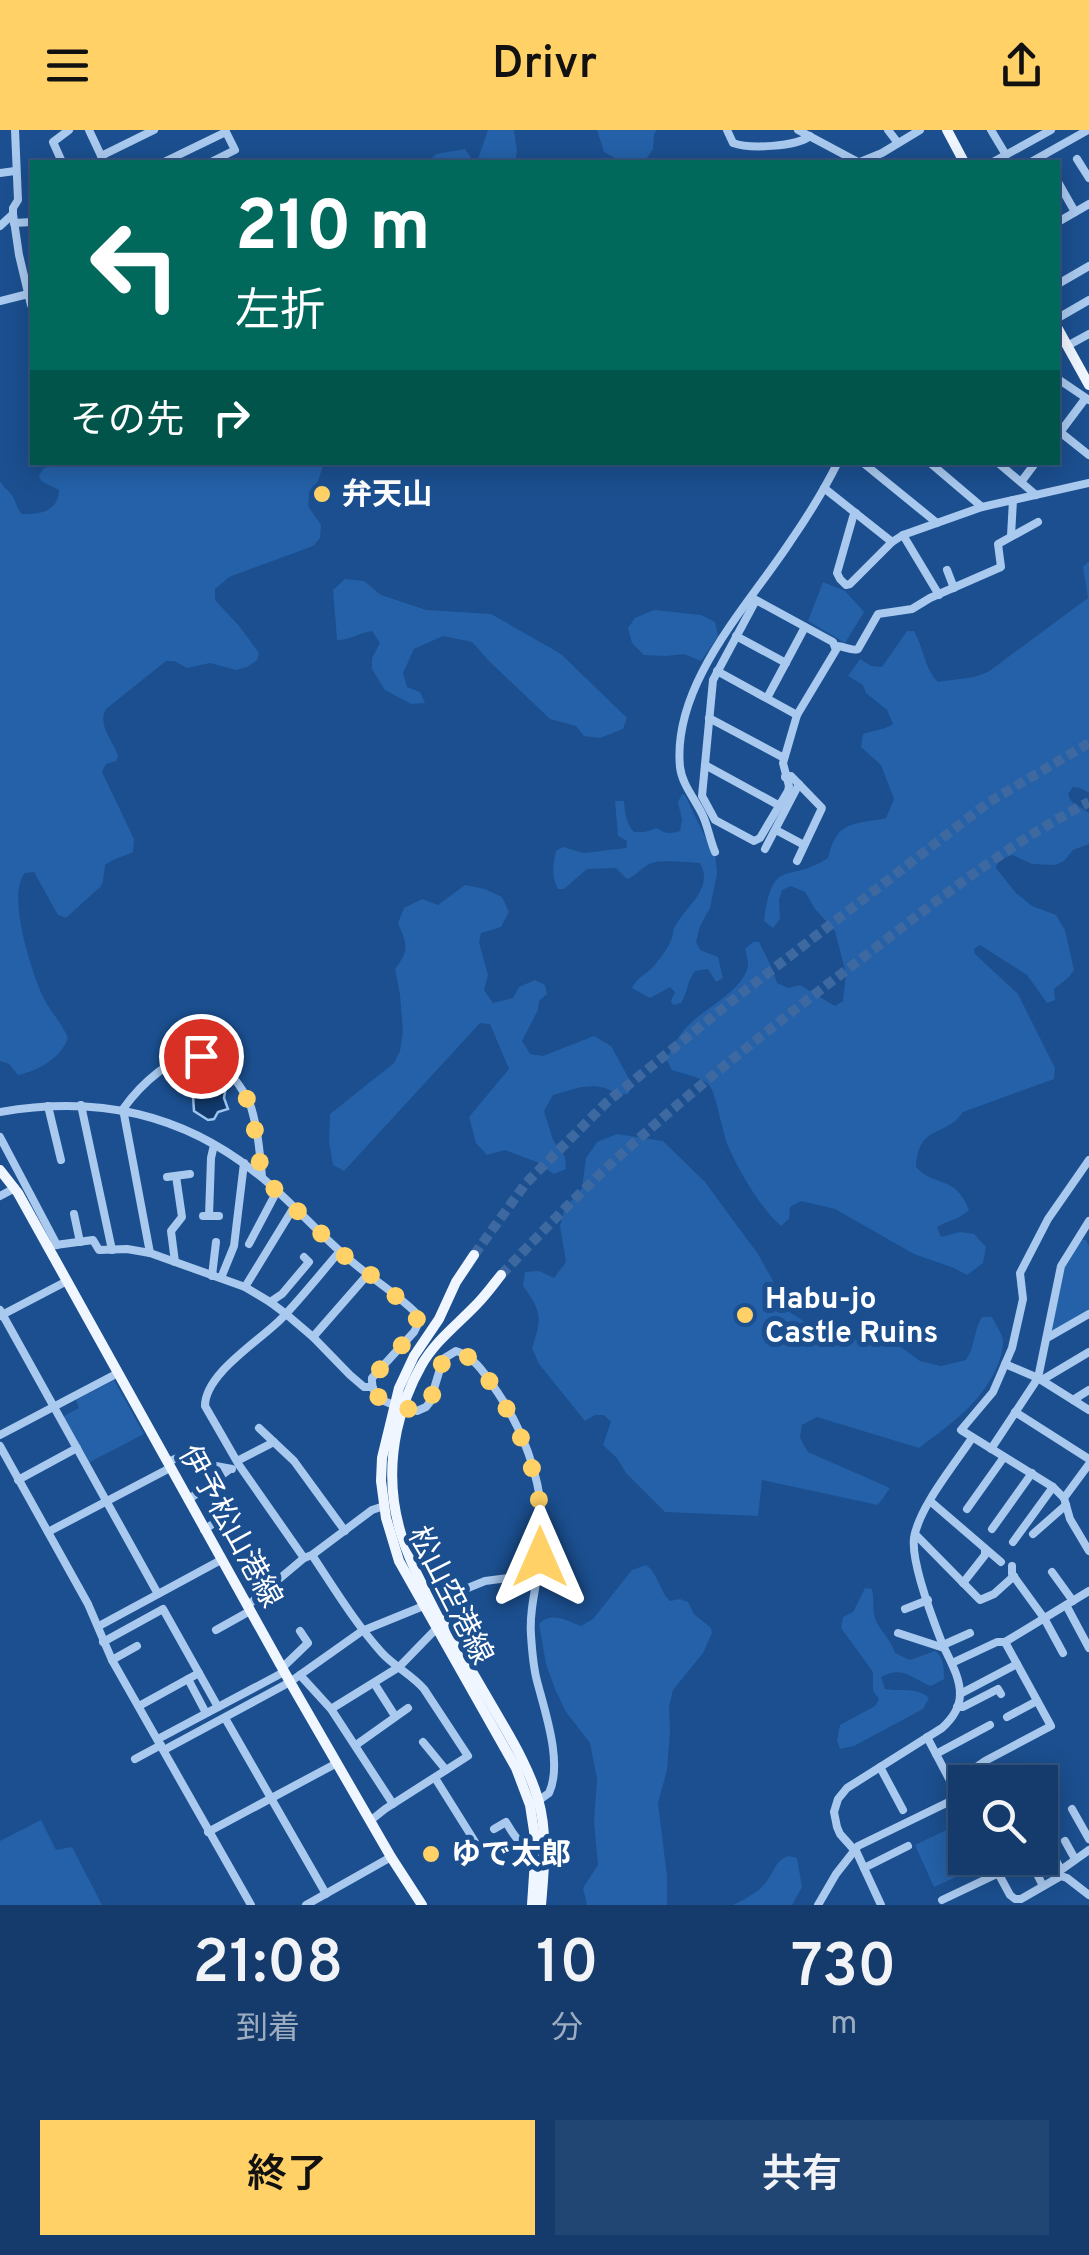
<!DOCTYPE html>
<html lang="ja">
<meta charset="utf-8">
<style>
body{margin:0;font-family:Overpass,"Noto Sans JP",sans-serif;background:#214673;color:#f1f3f6;height:100vh;display:flex;flex-direction:column;font-size:38px;white-space:nowrap}
*{box-sizing:border-box;margin:0}
p{font-size:32px;color:#9dadc1}
.icon{flex:none;width:55px;height:55px;fill:none;stroke:currentColor;stroke-width:2;stroke-linecap:round;stroke-linejoin:round}
.map{position:relative;height:1775px;overflow:hidden}
.drawer{display:flex;flex-direction:column;background:#143b6b;flex:1}
.drawer>*{flex:none}
.banner{position:absolute;left:30px;top:30px;width:1030px;height:305px;border-radius:0px;box-shadow:0 5px 25px #0003,0 0 0 2px #33557e;background:#00695c;color:#fff;overflow:hidden}
.buttons{position:absolute;left:948px;top:1635px;display:grid;gap:20px}
.buttons a{display:grid;place-items:center;width:110px;height:110px;border-radius:0px;background:#143b6b;box-shadow:0 5px 25px #0003,0 0 0 2px #33557e;font-size:50px}
.pin{position:absolute;display:grid;place-items:center;width:85px;height:85px;color:#fff;margin:-42px;border:5px solid #fff;border-radius:50%;box-shadow:0 2px 10px #0007}
.me{position:absolute;width:110px;margin:-55px;rotate:0deg;stroke-linejoin:round;filter:drop-shadow(0 0 8px #0008)}
.turn{display:flex;align-items:center;gap:35px;height:210px;padding:0 40px;font-size:45px}
.turn .icon{width:130px;height:130px;stroke-width:2.5}
.turn b{display:block;font-size:70px;line-height:85px}
.then{display:flex;align-items:center;height:95px;padding:0 40px;background:#0003;gap:20px;font-size:38px}
.eta{display:flex;justify-content:space-evenly;align-items:center;height:170px;text-align:center}
.eta b{font-size:60px;font-weight:600;line-height:70px}
.action{display:flex;gap:20px;margin-top:auto;padding:20px 40px}
.action a{flex:1;height:115px;border-radius:0px;background:#ffd166;color:#111;font-size:40px;font-weight:600;line-height:115px;text-align:center}
.action a+a{background:#214673;color:#f1f3f6}
header{display:flex;justify-content:space-between;align-items:center;height:130px;padding:0 40px;background:#ffd166;color:#111;font-size:45px;font-weight:600}
.map>svg:first-child{display:block}
.green{fill:#2461a8}
.water{fill:#123a6d;stroke:#9cc4f0;stroke-width:2.5}
.lines{fill:none;stroke-linecap:round;stroke-linejoin:round}
.major-tunnel{stroke:#3d69a0;stroke-width:10;stroke-dasharray:10 5;stroke-linecap:butt}
.minor{stroke:#a9c9ee;stroke-width:8}
.major{stroke:#f0f6ff;stroke-width:10}
.route{stroke:#ffd166;stroke-width:18;stroke-dasharray:0 32.4}
.poi-dot{fill:#ffd166;stroke:#1b4f8f;stroke-width:4}
.labels{text-anchor:middle;stroke-width:10;stroke-linejoin:round;paint-order:stroke}
.poi-label{font-size:30px;font-weight:bold;fill:#fff;stroke:#1b4f8f;text-anchor:start}
.street-label{font-size:30px;fill:#fff;stroke:#1b4f8f}
</style>
<header><svg class="icon" aria-label="menu" viewBox="0 0 24 24"><path d="M4 6h16M4 12h16M4 18h16"/></svg>Drivr<svg class="icon" aria-label="share" viewBox="0 0 24 24"><path d="M12 15V3M7 8l5-5 5 5M5 13v7h14v-7"/></svg></header>
<div class="map">
<svg width="1089" height="1775" viewBox="0 0 1089 1775">
<rect width="100%" height="100%" fill="#1b4f8f"/>
<g class="green">
<path d="M 488,0 L 514,0 L 517,21 L 515,32 L 428,32 L 436,24 L 465,19 L 471,28 L 478,29 Z"/>
<path d="M 597,0 L 657,0 L 654,4 L 653,19 L 644,32 L 622,32 L 604,22 Z"/>
<path d="M 54,333 L 324,333 L 318,351 L 309,362 L 308,376 L 321,395 L 320,408 L 313,416 L 229,447 L 215,459 L 215,470 L 240,497 L 259,523 L 257,530 L 247,537 L 236,540 L 210,533 L 187,538 L 174,531 L 166,531 L 106,579 C 97,596 113,610 118,626 L 116,631 L 106,634 L 102,642 L 134,709 L 133,722 C 123,727 114,728 105,735 L 103,752 L 100,757 L 66,788 L 58,785 L 34,742 L 25,743 C 6,765 32,842 43,867 C 50,881 62,893 68,908 C 61,928 38,941 18,945 L 9,934 L 0,931 L 0,351 C 3,357 7,359 11,364 C 16,370 16,378 22,384 C 39,385 59,381 59,360 L 41,351 L 39,346 L 43,339 Z"/>
<path d="M 1089,431 L 1089,663 L 1080,658 L 1073,657 L 1068,664 L 1071,671 L 1089,683 L 1089,714 L 1073,720 L 1064,731 L 1055,735 L 1032,734 L 1013,725 L 998,730 L 996,738 L 1016,763 L 1032,776 L 1056,785 L 1065,800 L 1074,840 L 1068,848 L 1054,859 L 1055,870 L 1047,873 L 1027,845 L 980,815 L 974,819 L 975,824 L 1018,864 L 1055,938 L 1054,949 L 963,982 C 944,1009 919,993 916,1037 C 935,1058 955,1044 969,1080 C 959,1090 948,1090 937,1097 L 941,1107 L 960,1102 L 974,1104 L 986,1117 L 983,1133 L 967,1145 L 954,1138 L 914,1124 L 835,1079 L 801,1071 L 790,1077 L 789,1089 L 781,1096 C 760,1078 739,1041 728,1016 C 723,1004 715,960 709,955 C 700,946 683,944 672,940 L 666,929 C 673,915 682,900 694,890 C 708,878 739,860 746,842 C 750,834 747,827 745,819 L 753,812 L 759,812 L 772,838 L 777,853 L 788,858 L 800,855 L 835,876 L 843,871 L 846,844 L 835,801 L 815,779 L 805,762 L 791,756 L 782,760 L 779,770 L 780,789 L 773,798 L 764,791 C 773,725 786,755 828,728 C 837,690 852,695 886,688 L 894,669 L 881,635 L 861,617 L 863,604 C 874,600 884,600 893,594 L 887,580 L 866,563 L 863,555 L 848,546 L 860,529 L 871,536 L 882,537 L 907,501 L 914,501 C 924,518 924,538 938,552 L 974,547 L 988,542 L 1088,468 L 1083,437 Z"/>
<path d="M 345,449 L 364,451 L 381,465 L 426,480 L 491,484 L 561,524 L 627,588 L 623,599 L 600,608 L 584,606 L 576,596 L 550,589 L 489,531 L 472,512 L 443,506 L 414,519 L 403,543 L 407,557 L 420,562 L 425,573 L 411,574 L 385,560 L 372,539 L 372,528 L 380,513 L 372,501 C 359,503 350,510 337,510 L 333,460 Z"/>
<path d="M 823,452 L 845,461 L 864,482 L 845,513 L 808,491 Z"/>
<path d="M 654,480 L 701,485 L 715,492 L 718,506 L 701,531 L 684,524 L 666,526 L 644,525 L 632,513 L 628,498 L 635,488 Z"/>
<path d="M 682,664 L 685,665 L 703,703 L 715,722 L 717,744 L 710,778 L 700,796 L 696,812 L 700,820 L 718,827 L 723,848 L 716,852 L 708,839 L 695,841 C 687,851 688,862 681,873 L 673,875 L 671,871 L 675,862 L 670,857 L 650,868 L 632,858 C 637,847 646,845 654,836 C 660,828 668,819 671,810 C 675,800 671,803 676,795 C 688,774 714,758 700,733 C 687,732 658,729 649,734 C 640,739 636,746 627,749 L 616,738 L 587,739 L 564,759 L 558,759 C 551,747 553,734 556,721 L 563,717 L 584,723 L 626,718 L 627,711 L 618,706 L 615,671 L 624,671 C 625,683 626,694 634,702 L 645,702 L 657,698 C 664,704 671,704 680,701 L 682,690 L 678,672 Z"/>
<path d="M 465,755 L 485,759 L 502,767 L 509,782 L 501,797 L 481,803 L 479,812 L 488,845 L 484,860 L 493,873 L 513,868 L 519,857 L 535,850 L 545,855 L 547,864 L 539,871 L 538,880 L 522,911 L 530,924 L 543,926 L 594,906 L 611,916 L 628,947 L 631,958 L 628,964 L 616,964 C 598,949 573,959 553,965 L 544,981 L 553,1010 L 565,1027 L 566,1039 L 554,1044 L 537,1032 L 505,1020 L 487,1025 L 476,1013 L 469,987 L 509,939 L 490,894 L 480,893 L 344,1041 L 333,1035 L 329,1012 L 330,984 L 394,933 L 400,921 L 403,901 L 400,865 L 395,839 C 410,819 407,815 398,793 L 404,778 L 422,769 L 438,775 Z"/>
<path d="M 617,1004 L 663,1011 L 705,1052 L 758,1124 L 791,1183 L 810,1195 L 842,1208 L 901,1217 L 920,1231 L 941,1236 L 966,1230 C 976,1214 973,1202 982,1187 L 992,1187 C 995,1193 1001,1202 1003,1209 C 1004,1216 1001,1225 999,1232 C 984,1271 951,1294 919,1318 L 817,1287 L 802,1295 L 800,1308 L 808,1322 L 890,1358 L 878,1375 L 762,1350 L 758,1386 L 665,1382 L 626,1343 L 617,1328 L 603,1315 L 611,1292 L 604,1285 L 595,1285 L 585,1291 L 539,1234 L 532,1218 C 542,1188 542,1182 523,1156 L 525,1142 L 539,1141 L 554,1148 L 566,1132 L 560,1096 L 565,1078 L 582,1058 L 586,1028 L 597,1012 Z"/>
<path d="M 1081,1110 L 1086,1110 L 1089,1116 L 1089,1182 L 1049,1204 L 1064,1135 Z"/>
<path d="M 114,1250 L 144,1304 L 88,1333 L 62,1287 L 79,1278 L 76,1270 Z"/>
<path d="M 646,1435 C 659,1444 659,1461 670,1471 L 680,1469 L 688,1472 L 694,1484 L 711,1498 L 712,1503 L 703,1523 L 673,1560 L 669,1576 L 670,1601 L 667,1640 L 658,1673 L 667,1746 L 667,1775 L 587,1775 L 583,1758 L 598,1735 L 594,1692 L 597,1649 L 590,1613 L 566,1582 L 555,1559 L 546,1534 L 539,1494 C 552,1481 566,1491 581,1496 L 593,1489 L 632,1440 Z"/>
<path d="M 865,1458 L 872,1459 C 875,1470 871,1482 877,1493 C 883,1504 891,1510 895,1523 L 910,1530 L 935,1521 C 944,1527 944,1539 944,1549 L 931,1556 C 910,1548 904,1535 881,1547 L 885,1559 C 902,1562 915,1556 929,1568 L 923,1579 L 854,1616 L 840,1619 L 837,1610 L 840,1595 L 875,1576 L 879,1569 L 873,1561 L 873,1542 L 841,1498 L 843,1487 L 853,1482 Z"/>
<path d="M 41,1690 L 56,1720 L 72,1717 L 102,1775 L 0,1775 L 0,1711 Z"/>
<path d="M 965,1691 L 965,1728 L 987,1728 L 989,1732 L 934,1757 L 915,1715 Z"/>
<path d="M 788,1726 L 797,1728 L 802,1757 L 792,1775 L 733,1775 C 745,1769 759,1762 767,1751 C 775,1740 775,1731 788,1726 Z"/>
</g>
<path class="water" d="M 201,946 L 221,955 L 221,959 L 225,962 L 224,968 L 228,979 L 218,982 L 214,989 L 208,990 L 194,981 L 193,966 L 199,962 L 196,949 Z"/>
<g class="lines">
<g class="major-tunnel">
<path d="M 474,1125 L 526,1053 L 606,973 L 733,870 L 989,672 L 1089,613"/>
<path d="M 501,1145 C 538,1106 575,1067 614,1031 C 695,957 781,889 869,823 C 941,767 1008,714 1089,672"/>
</g>
<g class="minor">
<path d="M 89,0 L 104,32"/>
<path d="M 727,0 L 733,13 C 749,19 796,17 810,6"/>
<path d="M 798,0 L 858,32"/>
<path d="M 888,0 L 898,13"/>
<path d="M 991,0 L 1006,25"/>
<path d="M 101,26 L 154,0"/>
<path d="M 1077,29 L 1089,48"/>
<path d="M 62,32 L 53,12 L 69,0"/>
<path d="M 164,32 L 226,2 L 225,0"/>
<path d="M 211,32 L 235,20 L 226,2"/>
<path d="M 860,32 L 882,23 L 920,0"/>
<path d="M 993,32 L 1051,0"/>
<path d="M 1031,32 L 1088,0"/>
<path d="M 0,43 L 15,41"/>
<path d="M 1058,52 L 1075,82"/>
<path d="M 13,84 L 19,125 L 31,175"/>
<path d="M 1058,92 L 1089,74"/>
<path d="M 14,93 L 32,92"/>
<path d="M 0,96 L 13,84 L 13,78 L 18,70 L 15,0"/>
<path d="M 1058,154 L 1089,136"/>
<path d="M 0,171 L 28,164"/>
<path d="M 1058,188 L 1089,170"/>
<path d="M 1067,216 L 1089,204"/>
<path d="M 1058,249 L 1089,270"/>
<path d="M 1060,302 L 1089,325"/>
<path d="M 1058,305 L 1085,269"/>
<path d="M 862,332 L 937,393"/>
<path d="M 929,332 L 982,377"/>
<path d="M 997,332 L 1036,365"/>
<path d="M 1021,352 L 1036,332"/>
<path d="M 824,358 L 892,412 L 903,405 L 982,377 L 1089,353"/>
<path d="M 856,383 L 853,387 L 837,443 L 840,449 L 846,455 L 850,454 L 892,412"/>
<path d="M 903,405 L 939,465"/>
<path d="M 1011,406 L 1013,370"/>
<path d="M 947,440 L 954,458"/>
<path d="M 756,470 L 833,512 L 836,520 L 797,585 L 783,633 L 789,656 L 788,661 L 760,708 L 754,711 L 715,690 L 702,666 L 713,550 Z"/>
<path d="M 736,506 L 786,533"/>
<path d="M 835,516 C 844,515 851,522 858,519 L 878,484 L 912,479 L 930,468 L 1001,437 L 998,414 L 1038,392"/>
<path d="M 717,541 L 797,585"/>
<path d="M 767,568 L 805,497"/>
<path d="M 709,588 L 784,628"/>
<path d="M 705,635 L 780,676"/>
<path d="M 785,647 L 791,646 L 822,678 L 797,731"/>
<path d="M 776,700 L 804,715"/>
<path d="M 765,719 L 799,654"/>
<path d="M 715,722 C 710,710 708,697 703,686 C 696,670 682,655 680,637 C 672,554 748,476 790,412 C 808,386 824,360 838,332"/>
<path d="M 81,975 L 112,1120"/>
<path d="M 48,976 L 61,1030"/>
<path d="M 0,982 C 97,965 183,983 260,1046 C 292,1072 319,1104 350,1130 C 372,1149 396,1163 416,1183 L 417,1196 L 414,1202 L 372,1248 C 370,1274 397,1275 417,1281 L 426,1277 L 430,1272 L 443,1229 L 456,1221 C 475,1226 487,1247 498,1263 C 528,1308 548,1367 541,1422 C 538,1450 529,1478 531,1505 C 532,1520 533,1536 537,1551 C 545,1582 563,1633 549,1663 L 538,1671"/>
<path d="M 0,1007 L 57,1115"/>
<path d="M 1089,1030 L 1048,1089 L 1020,1143 L 1023,1169 L 1012,1218 L 993,1262 L 961,1300 L 1053,1357 L 1064,1368 L 1070,1389 L 1089,1421"/>
<path d="M 167,1047 L 190,1044"/>
<path d="M 0,1066 L 15,1058"/>
<path d="M 74,1084 L 80,1112"/>
<path d="M 203,1086 L 219,1086"/>
<path d="M 209,1086 L 211,1028 L 214,1015"/>
<path d="M 249,1114 L 277,1061"/>
<path d="M 48,1116 L 93,1110 L 99,1120 L 127,1119 L 150,1123 L 245,1157 L 270,1172 L 286,1184 L 313,1207 L 350,1245 L 364,1257 L 371,1257"/>
<path d="M 150,1123 L 123,979 C 138,958 176,918 205,927 C 212,929 219,935 224,939 C 237,949 245,963 251,977 C 258,1000 260,1024 262,1047"/>
<path d="M 175,1132 L 171,1101 L 182,1087 L 176,1046"/>
<path d="M 212,1146 L 216,1112"/>
<path d="M 221,1148 L 234,1116 L 244,1033"/>
<path d="M 245,1157 L 294,1077"/>
<path d="M 270,1172 L 282,1164 L 309,1132 L 304,1127"/>
<path d="M 0,1180 L 158,1464"/>
<path d="M 0,1186 L 67,1151"/>
<path d="M 313,1207 L 369,1143"/>
<path d="M 1047,1208 L 1089,1184"/>
<path d="M 1005,1234 L 1038,1248 L 1089,1280"/>
<path d="M 1042,1250 L 1089,1222"/>
<path d="M 1073,1270 L 1089,1260"/>
<path d="M 1015,1282 L 1089,1329"/>
<path d="M 259,1298 L 294,1331 L 345,1401"/>
<path d="M 0,1305 L 118,1243"/>
<path d="M 0,1316 L 88,1474 L 112,1530 L 251,1775"/>
<path d="M 991,1319 L 1038,1248 L 1061,1136 L 1089,1091"/>
<path d="M 237,1331 L 274,1312"/>
<path d="M 167,1332 L 180,1327 L 199,1333 L 232,1339"/>
<path d="M 18,1350 L 77,1318"/>
<path d="M 1064,1368 L 1089,1334"/>
<path d="M 188,1370 L 230,1339"/>
<path d="M 930,1371 L 1001,1432"/>
<path d="M 967,1379 L 1004,1327"/>
<path d="M 992,1399 L 1032,1343"/>
<path d="M 204,1400 L 233,1380"/>
<path d="M 48,1402 L 170,1338"/>
<path d="M 915,1404 L 980,1470 L 994,1464 L 1014,1446"/>
<path d="M 1033,1404 L 1066,1375"/>
<path d="M 1013,1412 L 1053,1357"/>
<path d="M 312,1425 C 334,1458 355,1493 382,1523 C 395,1537 412,1545 424,1559 L 468,1626 L 385,1679 L 370,1691"/>
<path d="M 304,1428 L 239,1335 L 205,1276 C 205,1243 261,1210 282,1188 C 303,1166 321,1143 340,1121"/>
<path d="M 1012,1436 L 1012,1444 L 1044,1488 L 1063,1523"/>
<path d="M 1052,1442 L 1073,1471"/>
<path d="M 963,1453 L 985,1425 L 985,1420"/>
<path d="M 1066,1475 L 1089,1518"/>
<path d="M 247,1476 L 304,1428 L 312,1425 L 372,1380 L 384,1376"/>
<path d="M 905,1479 L 928,1470"/>
<path d="M 99,1496 L 221,1430"/>
<path d="M 216,1500 L 250,1481"/>
<path d="M 898,1503 L 944,1518"/>
<path d="M 103,1512 L 163,1479 L 218,1577"/>
<path d="M 943,1515 L 970,1503"/>
<path d="M 112,1530 L 137,1516"/>
<path d="M 952,1533 L 997,1512 L 1005,1512 L 1089,1461"/>
<path d="M 282,1538 L 308,1513 L 300,1501"/>
<path d="M 300,1545 L 331,1579 L 393,1674"/>
<path d="M 188,1549 L 206,1583"/>
<path d="M 374,1553 L 395,1586"/>
<path d="M 960,1564 L 1017,1534"/>
<path d="M 139,1576 L 199,1543"/>
<path d="M 957,1577 L 963,1577 L 998,1559 L 1001,1564"/>
<path d="M 331,1579 L 399,1537 L 436,1499"/>
<path d="M 1007,1587 L 1037,1571"/>
<path d="M 225,1588 L 326,1764"/>
<path d="M 927,1607 L 965,1679"/>
<path d="M 158,1609 L 284,1542"/>
<path d="M 423,1612 L 446,1640"/>
<path d="M 356,1615 L 408,1578"/>
<path d="M 164,1620 L 290,1552 L 362,1501 L 485,1451 L 516,1447 L 536,1451"/>
<path d="M 936,1624 L 990,1595"/>
<path d="M 135,1629 L 161,1615"/>
<path d="M 880,1637 L 903,1680"/>
<path d="M 435,1648 L 477,1715"/>
<path d="M 952,1654 L 985,1631 L 1051,1596 L 1005,1512"/>
<path d="M 1072,1679 L 1089,1709"/>
<path d="M 494,1699 L 506,1692 C 514,1705 518,1715 535,1718"/>
<path d="M 1040,1701 L 1061,1740 L 1089,1720"/>
<path d="M 208,1702 L 337,1633"/>
<path d="M 1065,1711 L 1075,1729"/>
<path d="M 990,1728 L 1010,1765 L 1015,1769 L 1021,1769 L 1061,1746 L 1067,1748 L 1089,1765"/>
<path d="M 1029,1728 L 1043,1756"/>
<path d="M 864,1738 L 908,1716"/>
<path d="M 942,1770 L 999,1743"/>
<path d="M 306,1775 L 391,1727"/>
<path d="M 818,1775 L 836,1744 L 858,1716 L 959,1667"/>
<path d="M 881,1775 L 857,1723 L 840,1704 L 837,1697 L 834,1682 L 838,1669 L 847,1658 L 942,1598 C 952,1589 960,1577 960,1564 C 960,1546 949,1529 942,1513 C 933,1490 911,1432 914,1408 C 919,1377 955,1334 972,1308"/>
</g>
<g class="major">
<path d="M 947,0 L 964,32"/>
<path d="M 1058,199 L 1089,255"/>
<path d="M 0,1040 L 18,1063 L 290,1552 L 391,1727 L 422,1775"/>
<path d="M 474,1125 L 456,1152 L 439,1189 L 414,1226 L 399,1258 L 382,1328 L 381,1351 L 386,1388 L 399,1431 L 516,1638 L 530,1675 L 534,1701 L 535,1730 L 532,1775"/>
<path d="M 501,1145 C 493,1155 486,1165 477,1174 C 457,1195 435,1211 421,1236 C 409,1257 402,1277 397,1300 C 380,1380 409,1434 448,1501 C 466,1531 484,1562 502,1593 C 516,1617 530,1642 538,1669 C 548,1703 544,1740 541,1775"/>
</g>
</g>
<g class="lines">
<path class="route" d="M 201,926 L 206,927 L 232,945 L 242,958 L 250,976 L 254,994 L 262,1047 L 350,1131 L 374,1147 L 416,1184 L 418,1196 L 414,1202 L 372,1248 C 370,1274 397,1275 416,1281 L 426,1276 L 430,1272 L 443,1230 L 456,1222 C 473,1225 484,1243 494,1258 C 527,1308 547,1366 540,1427"/>
</g>
<g class="poi-dot">
<circle cx="322" cy="364" r="10"/>
<circle cx="745" cy="1185" r="10"/>
<circle cx="431" cy="1724" r="10"/>
</g>
<g class="labels">
<g class="poi-label">
<text x="342" y="374">弁天山</text>
<text x="765" y="1178">Habu-jo<tspan x="765" dy="34">Castle Ruins</tspan></text>
<text x="451" y="1734">ゆで太郎</text>
</g>
<g class="street-label">
<text transform="translate(231 1396) rotate(61)" y="10">伊予松山港線</text>
<text transform="translate(451 1465) rotate(63)" y="10">松山空港線</text>
</g>
</g>
</svg>
<div class="buttons">
<a><svg class="icon" aria-label="search" viewBox="0 0 24 24"><circle cx="10" cy="10" r="6"/><path d="M15 15l6 6"/></svg></a>
</div>
<div class="pin" style="left:201px;top:926px;background:#d93025"><svg class="icon" aria-label="arrive" viewBox="0 0 24 24"><path d="M6 21V4h12l-3 4 3 4H6"/></svg></div>
<svg class="me" style="left:540px;top:1427px" viewBox="-20 -20 40 40"><path d="M0-17L14 15 0 8-14 15z" fill="#ffd166" stroke="#fff" stroke-width="4"/></svg>
<div class="banner">
<div class="turn"><svg class="icon" aria-label="left" viewBox="0 0 24 24"><path d="M17 20v-9H6M10 6l-5 5 5 5"/></svg><div><b>210 m</b>左折</div></div>
<div class="then">その先<svg class="icon" aria-label="right" viewBox="0 0 24 24"><path d="M7 20v-9h11M14 6l5 5-5 5"/></svg></div>
</div>
</div>
<section class="drawer">
<div class="eta">
<div><b>21:08</b><p>到着</p></div>
<div><b>10</b><p>分</p></div>
<div><b>730</b><p>m</p></div>
</div>
<div class="action"><a>終了</a><a>共有</a></div>
</section>
